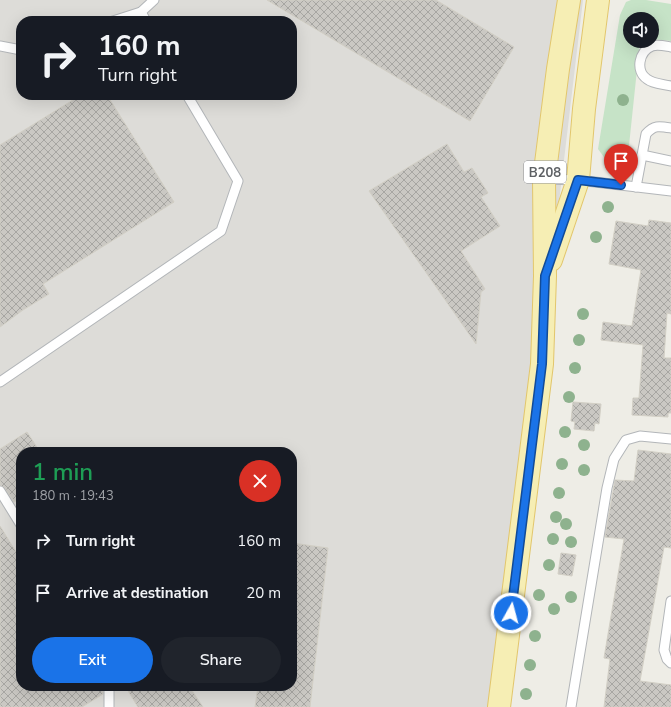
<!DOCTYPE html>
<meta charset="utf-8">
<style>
body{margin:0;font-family:"Nunito Sans",sans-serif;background:#20242c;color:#f1f3f6;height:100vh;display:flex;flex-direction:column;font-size:15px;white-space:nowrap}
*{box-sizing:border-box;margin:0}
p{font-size:13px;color:#9ea1a6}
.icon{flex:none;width:22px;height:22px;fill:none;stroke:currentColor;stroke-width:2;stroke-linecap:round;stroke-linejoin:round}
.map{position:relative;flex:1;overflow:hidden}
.panel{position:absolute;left:16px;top:447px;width:281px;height:244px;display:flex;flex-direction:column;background:#171b24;border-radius:16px;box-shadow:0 4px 16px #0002}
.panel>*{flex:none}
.top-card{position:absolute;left:16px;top:16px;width:281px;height:84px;border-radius:16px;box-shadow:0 4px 16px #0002;background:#171b24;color:#f1f3f6;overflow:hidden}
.controls{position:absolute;left:623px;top:12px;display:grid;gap:8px}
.controls a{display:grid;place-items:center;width:36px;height:36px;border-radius:50%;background:#171b24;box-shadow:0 4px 16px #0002;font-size:20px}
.pin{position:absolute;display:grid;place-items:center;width:34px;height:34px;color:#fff;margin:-41px -17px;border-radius:50% 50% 50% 0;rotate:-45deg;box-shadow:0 0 4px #0007}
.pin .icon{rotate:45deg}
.me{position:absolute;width:44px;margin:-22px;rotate:7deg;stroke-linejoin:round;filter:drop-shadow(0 0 3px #0008)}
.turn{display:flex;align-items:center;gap:14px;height:84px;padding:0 16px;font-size:18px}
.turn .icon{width:52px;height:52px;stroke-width:2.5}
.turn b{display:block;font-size:28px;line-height:34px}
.round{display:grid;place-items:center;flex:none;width:42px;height:42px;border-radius:21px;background:#20242c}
.overview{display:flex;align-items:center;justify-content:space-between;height:68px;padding:0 16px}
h1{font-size:24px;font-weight:600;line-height:30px;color:#1e9e55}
.action{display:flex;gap:8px;margin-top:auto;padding:8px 16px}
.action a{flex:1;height:46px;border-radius:24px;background:#1a73e8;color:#fff;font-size:16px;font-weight:600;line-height:46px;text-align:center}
.action a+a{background:#20242c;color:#f1f3f6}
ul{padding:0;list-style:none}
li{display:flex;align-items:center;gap:12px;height:52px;padding:0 16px}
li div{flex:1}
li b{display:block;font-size:15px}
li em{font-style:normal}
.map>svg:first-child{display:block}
.industrial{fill:#dddcd8;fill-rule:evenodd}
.grass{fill:#c6e3c7}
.building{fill:url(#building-cross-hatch);stroke:#d2cfc5}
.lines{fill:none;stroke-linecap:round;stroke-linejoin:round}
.service-casing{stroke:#b3b6b9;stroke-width:11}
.primary-casing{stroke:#e2c66c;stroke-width:24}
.service{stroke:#fff;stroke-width:9}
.primary{stroke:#f6eeb4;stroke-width:22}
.tree{fill:#8eb28e}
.route-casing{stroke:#114b97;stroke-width:10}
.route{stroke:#1a73e8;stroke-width:7}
.labels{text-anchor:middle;stroke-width:4;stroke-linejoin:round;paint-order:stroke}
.shield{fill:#fff;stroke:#8e9093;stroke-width:1}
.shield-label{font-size:13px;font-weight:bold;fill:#5e6165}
</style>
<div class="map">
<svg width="671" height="707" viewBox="0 0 671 707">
<defs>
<pattern id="building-cross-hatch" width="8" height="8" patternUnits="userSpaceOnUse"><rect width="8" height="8" fill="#cac8c3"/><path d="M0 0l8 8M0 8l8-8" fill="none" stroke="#a7a6a2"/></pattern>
</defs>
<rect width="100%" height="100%" fill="#eeede6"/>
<path class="industrial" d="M 0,0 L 583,0 L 499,707 L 0,707 ZM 21,21 L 292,21 L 292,95 L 21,95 ZM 21,452 L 292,452 L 292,686 L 21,686 Z"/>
<path class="grass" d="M 631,0 L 646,0 L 671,4 L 671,41 L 652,39 L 652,19 L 630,19 L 630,41 L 640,41 L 626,174 L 615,172 L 598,149 L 620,15 L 626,2 Z"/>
<g class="building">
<path d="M 267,0 L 436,0 L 514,47 L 470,121 Z"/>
<path d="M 81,95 L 107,95 L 174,202 L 43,284 L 49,294 L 23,310 L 0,327 L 0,145 Z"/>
<path d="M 447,144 L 464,172 L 472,168 L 488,193 L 481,197 L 500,226 L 461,251 L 485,289 L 481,292 L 476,344 L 369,191 Z"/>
<path d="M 649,220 L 671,223 L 671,314 L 667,313 L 664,358 L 671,358 L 671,413 L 668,413 L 668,417 L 632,415 L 633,398 L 639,398 L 643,345 L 601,340 L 603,322 L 632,326 L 641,270 L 609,264 L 616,221 L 648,226 Z"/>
<path d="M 573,402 L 601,404 L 599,424 L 595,423 L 594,431 L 574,429 L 575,422 L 571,421 Z"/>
<path d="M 27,432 L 40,452 L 21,452 L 21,498 L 14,502 L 5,488 L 0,485 L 0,449 Z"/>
<path d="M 638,450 L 671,454 L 671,548 L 664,547 L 640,681 L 671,685 L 671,707 L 604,707 L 610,659 L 604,658 L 624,539 L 605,537 L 615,480 L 634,481 Z"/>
<path d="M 0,526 L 21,560 L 21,686 L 103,686 L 103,694 L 82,707 L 0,707 Z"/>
<path d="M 292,543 L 328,548 L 310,707 L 255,707 L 258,686 L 292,686 Z"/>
<path d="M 561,553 L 576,555 L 572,576 L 558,574 Z"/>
<path d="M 125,686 L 189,686 L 203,707 L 138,707 Z"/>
</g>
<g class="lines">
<defs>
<g id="service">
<path d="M 141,12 L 146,21"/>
<path d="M 113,21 L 141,12 L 154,0"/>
<path d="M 0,46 L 21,50"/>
<path d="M 671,47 C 665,46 658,44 652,46 C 639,51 635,71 647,79 C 653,84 663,84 671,86"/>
<path d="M 642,155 L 671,161"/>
<path d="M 544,179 L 578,180 L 671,191"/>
<path d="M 636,187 L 646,134 C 654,125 659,126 671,128"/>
<path d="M 0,382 L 221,231 L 238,181 L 187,95"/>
<path d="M 0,491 L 21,525"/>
<path d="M 671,601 L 664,650 L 667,659 L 671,663"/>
<path d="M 109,707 L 109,686"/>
<path d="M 571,707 L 607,488 L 614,459 L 626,440 L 640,436 L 671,439"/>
</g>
<g id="primary">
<path d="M 551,260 L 578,180 L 584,109 L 598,0"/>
<path d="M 499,707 L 542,364 L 545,276 L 544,179 L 558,69 L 569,0"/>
</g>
</defs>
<use href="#service" class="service-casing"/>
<use href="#primary" class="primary-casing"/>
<use href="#service" class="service"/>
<use href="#primary" class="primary"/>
</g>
<g class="tree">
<circle cx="623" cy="100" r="6"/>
<circle cx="608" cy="207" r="6"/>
<circle cx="596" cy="237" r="6"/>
<circle cx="583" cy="314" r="6"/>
<circle cx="579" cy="340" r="6"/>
<circle cx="575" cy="368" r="6"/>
<circle cx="569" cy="397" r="6"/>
<circle cx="565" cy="432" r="6"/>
<circle cx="584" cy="445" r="6"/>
<circle cx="562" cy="464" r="6"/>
<circle cx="584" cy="470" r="6"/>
<circle cx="559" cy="493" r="6"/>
<circle cx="556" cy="517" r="6"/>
<circle cx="566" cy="524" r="6"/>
<circle cx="553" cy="539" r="6"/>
<circle cx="571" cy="542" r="6"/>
<circle cx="549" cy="565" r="6"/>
<circle cx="539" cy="595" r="6"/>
<circle cx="571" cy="597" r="6"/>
<circle cx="554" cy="609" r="6"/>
<circle cx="535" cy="636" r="6"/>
<circle cx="530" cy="665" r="6"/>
<circle cx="526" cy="694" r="6"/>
</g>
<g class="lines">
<defs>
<path id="route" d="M 511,613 L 542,364 L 545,276 L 578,180 L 621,185"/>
</defs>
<use href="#route" class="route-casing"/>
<use href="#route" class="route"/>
</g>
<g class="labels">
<rect class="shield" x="524" y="161" width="42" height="22" rx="3"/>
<g class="shield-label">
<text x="545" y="177">B208</text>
</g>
</g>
</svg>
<div class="controls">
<a><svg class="icon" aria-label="sound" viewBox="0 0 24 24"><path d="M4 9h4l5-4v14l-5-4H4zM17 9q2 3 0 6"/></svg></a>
</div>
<div class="pin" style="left:621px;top:185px;background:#d93025"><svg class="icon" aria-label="arrive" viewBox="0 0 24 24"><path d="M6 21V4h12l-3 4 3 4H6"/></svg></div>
<svg class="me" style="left:511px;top:613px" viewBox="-20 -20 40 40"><circle r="17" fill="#1a73e8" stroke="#fff" stroke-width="3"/><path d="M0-11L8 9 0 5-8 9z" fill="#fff"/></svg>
<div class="top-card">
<div class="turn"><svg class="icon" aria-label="right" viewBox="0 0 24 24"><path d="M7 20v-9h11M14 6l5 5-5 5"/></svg><div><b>160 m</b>Turn right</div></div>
</div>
<section class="panel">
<div class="overview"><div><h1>1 min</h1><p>180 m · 19:43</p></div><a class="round" style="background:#d93025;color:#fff"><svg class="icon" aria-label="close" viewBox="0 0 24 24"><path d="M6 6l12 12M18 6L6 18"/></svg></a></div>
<ul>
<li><svg class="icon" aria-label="right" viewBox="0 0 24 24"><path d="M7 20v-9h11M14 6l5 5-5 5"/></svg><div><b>Turn right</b></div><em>160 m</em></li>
<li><svg class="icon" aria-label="arrive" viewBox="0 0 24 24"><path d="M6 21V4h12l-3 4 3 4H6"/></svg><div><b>Arrive at destination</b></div><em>20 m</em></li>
</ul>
<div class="action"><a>Exit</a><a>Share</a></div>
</section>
</div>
